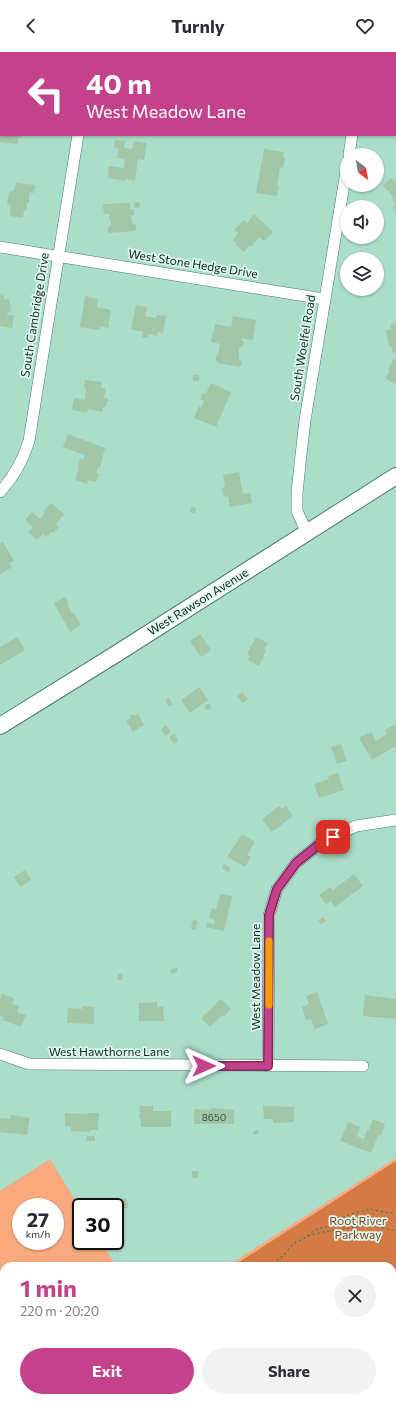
<!DOCTYPE html>
<meta charset="utf-8">
<style>
body{margin:0;font-family:Commissioner,sans-serif;background:#f2f2f3;color:#2b2b33;height:100vh;display:flex;flex-direction:column;font-size:15px;white-space:nowrap}
*{box-sizing:border-box;margin:0}
p{font-size:13px;color:#7c7c81}
.icon{flex:none;width:22px;height:22px;fill:none;stroke:currentColor;stroke-width:2;stroke-linecap:round;stroke-linejoin:round}
.map{position:relative;flex:1;overflow:hidden}
.sheet{position:absolute;left:0px;top:1210px;width:396px;height:140px;display:flex;flex-direction:column;background:#fff;border-radius:12px 12px 0 0;box-shadow:0 1px 3px #0004}
.sheet>*{flex:none}
.hud{position:absolute;left:0px;top:0px;width:396px;height:84px;box-shadow:0 1px 3px #0004;background:#c4428b;color:#fff;overflow:hidden}
.needle{width:26px;rotate:148deg}
.buttons{position:absolute;left:340px;top:96px;display:grid;gap:8px}
.buttons a{display:grid;place-items:center;width:44px;height:44px;border-radius:50%;background:#fff;box-shadow:0 1px 3px #0004;font-size:20px}
.speed{position:absolute;left:12px;top:1146px;display:flex;gap:8px;font-size:20px;font-weight:700;text-align:center}
.speed>*{display:grid;place-content:center;width:52px;height:52px;border-radius:50%;background:#fff;box-shadow:0 1px 3px #0004;line-height:1}
.speed small{font-size:10px;font-weight:400}
.speed .limit{border:2px solid #111;border-radius:6px;background:#fff;color:#111}
.pin{position:absolute;display:grid;place-items:center;width:34px;height:34px;color:#fff;margin:-17px;border-radius:8px;box-shadow:0 2px 6px #0006}
.me{position:absolute;width:44px;margin:-22px;rotate:90deg;stroke-linejoin:round;filter:drop-shadow(0 0 3px #0008)}
.turn{display:flex;align-items:center;gap:14px;height:84px;padding:0 20px;font-size:18px}
.turn .icon{width:52px;height:52px;stroke-width:2.5}
.turn b{display:block;font-size:28px;line-height:34px}
.round{display:grid;place-items:center;flex:none;width:42px;height:42px;border-radius:21px;background:#f2f2f3}
.head{display:flex;align-items:center;justify-content:space-between;height:68px;padding:0 20px}
h1{font-size:24px;font-weight:700;line-height:30px;color:#c4428b}
.button{display:flex;gap:8px;margin-top:auto;padding:8px 20px}
.button a{flex:1;height:46px;border-radius:24px;background:#c4428b;color:#fff;font-size:16px;font-weight:700;line-height:46px;text-align:center}
.button a+a{background:#f2f2f3;color:#2b2b33}
header{display:flex;justify-content:space-between;align-items:center;height:52px;padding:0 20px;background:#fff;font-size:18px;font-weight:700}
.map>svg:first-child{display:block}
.green{fill:#f8aa7e;fill-rule:evenodd}
.forest{fill:#d47a44}
.building{fill:#a2c7a8}
.lines{fill:none;stroke-linecap:round;stroke-linejoin:round}
.street-casing{stroke:#4b7b6a;stroke-width:12}
.secondary-casing{stroke:#4b7b6a;stroke-width:18}
.path{stroke:#56786c;stroke-width:1.5;stroke-dasharray:2 3;stroke-linecap:butt}
.street{stroke:#fff;stroke-width:11}
.secondary{stroke:#fff;stroke-width:16}
.route-casing{stroke:#7f2b5a;stroke-width:10}
.route{stroke:#c4428b;stroke-width:7}
.slow{stroke:#f59e0b;stroke-width:7}
.labels{text-anchor:middle;stroke-width:3.5;stroke-linejoin:round;paint-order:stroke}
.number-label{font-size:10px;fill:#364e41}
.street-label{font-size:12px;fill:#12261f;stroke:#dff8ee}
.park-label{font-size:12px;fill:#7e421d;stroke:#dff8ee}
</style>
<header><svg class="icon" aria-label="back" viewBox="0 0 24 24"><path d="M15 5l-7 7 7 7"/></svg>Turnly<svg class="icon" aria-label="heart" viewBox="0 0 24 24"><path d="M12 20l-8-8c-3-5 5-10 8-4 3-6 11-1 8 4z"/></svg></header>
<div class="map">
<svg width="396" height="1350" viewBox="0 0 396 1350">
<rect width="100%" height="100%" fill="#aaddca"/>
<path class="green" d="M 396,1106 L 396,1350 L 0,1350 L 0,1139 L 50,1107 L 81,1158 L 81,1189 L 100,1189 L 116,1214 L 4,1214 L 4,1346 L 392,1346 L 392,1214 L 227,1214 ZM 21,1155 L 55,1155 L 55,1189 L 21,1189 Z"/>
<path class="forest" d="M 396,1109 L 396,1350 L 21,1350 L 28,1346 L 392,1346 L 392,1214 L 233,1214 Z"/>
<g class="building">
<path d="M 0,83 L 20,83 L 20,86 L 18,85 L 18,92 L 0,90 Z"/>
<path d="M 115,88 L 125,89 L 124,96 L 132,97 L 134,89 L 147,91 L 144,108 L 138,107 L 135,129 L 125,127 L 125,129 L 108,126 L 109,114 L 124,116 L 125,107 L 117,106 L 119,98 L 118,98 L 118,96 L 114,95 Z"/>
<path d="M 264,97 L 284,100 L 283,105 L 285,106 L 283,116 L 280,115 L 277,134 L 279,134 L 277,144 L 256,141 Z"/>
<path d="M 391,126 L 396,131 L 396,162 L 393,155 L 395,154 L 391,142 L 383,134 Z"/>
<path d="M 16,131 L 35,133 L 34,141 L 30,140 L 29,146 L 28,145 L 29,147 L 29,150 L 26,153 L 27,154 L 26,159 L 24,158 L 23,166 L 10,164 L 11,153 L 7,152 L 9,141 L 14,138 Z"/>
<circle cx="137" cy="153" r="3"/>
<path d="M 130,151 L 130,157 L 134,158 L 134,163 L 131,164 L 132,171 L 136,173 L 136,178 L 134,179 L 110,181 L 108,179 L 108,175 L 111,173 L 111,169 L 109,167 L 110,162 L 104,162 L 103,152 Z"/>
<path d="M 254,162 L 273,180 L 264,189 L 259,185 L 251,195 L 250,193 L 244,200 L 235,192 L 237,191 L 233,188 L 238,181 L 234,178 L 244,168 L 247,171 Z"/>
<path d="M 0,243 L 4,244 L 4,247 L 10,248 L 9,252 L 11,253 L 10,261 L 8,260 L 7,263 L 14,264 L 12,276 L 0,274 Z"/>
<path d="M 85,244 L 98,247 L 97,255 L 111,258 L 108,276 L 100,274 L 99,278 L 80,275 Z"/>
<path d="M 136,253 L 147,255 L 145,264 L 156,266 L 157,263 L 166,264 L 163,281 L 157,280 L 157,284 L 149,282 L 148,286 L 142,285 L 143,280 L 131,277 Z"/>
<path d="M 233,264 L 256,268 L 253,288 L 241,286 L 244,290 L 243,294 L 239,296 L 239,308 L 242,310 L 241,313 L 239,315 L 218,311 L 216,308 L 216,304 L 218,303 L 220,292 L 211,290 L 215,272 L 231,275 Z"/>
<path d="M 396,271 L 396,300 L 393,301 L 391,294 L 389,295 L 386,278 L 391,277 L 390,273 Z"/>
<path d="M 394,306 L 396,307 L 396,333 L 385,326 L 390,318 L 388,317 Z"/>
<circle cx="196" cy="326" r="3.5"/>
<path d="M 85,328 L 102,330 L 101,336 L 106,337 L 104,346 L 108,346 L 106,355 L 103,355 L 102,360 L 88,357 L 87,361 L 72,358 L 74,346 L 85,348 L 86,337 L 84,336 Z"/>
<path d="M 211,331 L 231,340 L 216,375 L 194,366 L 199,354 L 201,356 L 204,349 L 200,347 L 203,341 L 206,342 Z"/>
<path d="M 68,382 L 105,396 L 100,416 L 98,415 L 96,421 L 99,421 L 96,430 L 88,428 L 87,432 L 75,428 L 79,416 L 78,415 L 80,407 L 83,408 L 85,403 L 63,395 Z"/>
<path d="M 239,420 L 243,442 L 250,441 L 252,451 L 230,455 L 228,444 L 225,445 L 223,443 L 222,437 L 225,434 L 223,423 Z"/>
<path d="M 51,451 L 64,462 L 56,472 L 59,475 L 53,481 L 51,480 L 46,485 L 43,482 L 37,488 L 28,480 L 33,475 L 25,468 L 32,460 L 40,467 L 45,461 L 43,460 Z"/>
<circle cx="193" cy="458" r="3"/>
<path d="M 3,490 L 14,509 L 9,511 L 12,515 L 0,522 L 0,492 Z"/>
<path d="M 65,545 L 69,553 L 68,554 L 72,561 L 73,560 L 81,573 L 70,580 L 54,551 Z"/>
<path d="M 200,582 L 211,598 L 201,605 L 190,589 Z"/>
<path d="M 17,585 L 25,598 L 0,613 L 0,595 Z"/>
<path d="M 256,585 L 268,591 L 264,597 L 266,598 L 263,605 L 264,605 L 259,614 L 248,608 L 250,604 L 247,602 Z"/>
<path d="M 199,635 L 208,648 L 190,661 L 181,648 Z"/>
<path d="M 242,640 L 248,647 L 243,651 L 237,644 Z"/>
<path d="M 169,646 L 173,653 L 169,655 L 165,648 Z"/>
<circle cx="208" cy="655" r="3"/>
<path d="M 133,662 L 134,664 L 138,662 L 144,673 L 133,680 L 126,669 L 131,666 L 130,664 Z"/>
<path d="M 396,672 L 396,694 L 372,708 L 359,686 L 371,680 L 376,689 L 387,682 L 385,678 Z"/>
<path d="M 166,673 L 171,680 L 166,684 L 161,677 Z"/>
<path d="M 174,682 L 178,689 L 174,692 L 169,685 Z"/>
<path d="M 341,692 L 347,709 L 337,712 L 331,695 Z"/>
<path d="M 338,721 L 344,738 L 319,746 L 314,732 L 329,727 L 328,724 Z"/>
<path d="M 279,754 L 282,757 L 286,754 L 293,764 L 272,780 L 262,767 Z"/>
<path d="M 242,782 L 255,790 L 247,803 L 251,805 L 245,815 L 227,805 Z"/>
<path d="M 224,812 L 230,816 L 228,820 L 222,816 Z"/>
<path d="M 25,818 L 31,828 L 20,835 L 14,825 Z"/>
<path d="M 354,822 L 363,834 L 335,855 L 331,849 L 326,852 L 319,843 L 330,835 L 333,838 Z"/>
<path d="M 220,842 L 232,844 L 224,879 L 206,875 L 207,871 L 214,872 L 215,868 L 209,866 L 212,856 L 216,857 Z"/>
<path d="M 323,865 L 326,869 L 321,872 L 318,869 Z"/>
<path d="M 193,868 L 198,869 L 196,878 L 191,877 Z"/>
<path d="M 177,915 L 178,919 L 172,922 L 170,918 Z"/>
<path d="M 118,922 L 123,922 L 122,928 L 117,928 Z"/>
<path d="M 317,940 L 328,972 L 315,977 L 311,967 L 306,968 L 302,955 L 309,952 L 306,944 Z"/>
<path d="M 2,942 L 14,946 L 12,952 L 19,954 L 17,960 L 26,963 L 21,975 L 3,968 L 4,965 L 0,964 L 0,947 Z"/>
<path d="M 365,943 L 396,947 L 396,967 L 363,964 Z"/>
<path d="M 221,947 L 231,957 L 224,964 L 223,963 L 210,975 L 201,966 Z"/>
<path d="M 157,950 L 157,955 L 163,954 L 164,969 L 139,969 L 139,951 Z"/>
<path d="M 82,954 L 94,955 L 94,972 L 67,971 L 68,956 L 82,957 Z"/>
<path d="M 140,1054 L 153,1054 L 153,1059 L 171,1059 L 171,1075 L 141,1075 L 141,1067 L 139,1067 Z"/>
<path d="M 263,1054 L 294,1055 L 294,1070 L 273,1071 L 273,1067 L 264,1067 Z"/>
<path d="M 211,1056 L 234,1058 L 234,1072 L 194,1072 L 194,1057 L 211,1058 Z"/>
<path d="M 65,1061 L 89,1062 L 89,1061 L 99,1061 L 98,1078 L 90,1078 L 90,1080 L 71,1079 L 71,1075 L 65,1074 Z"/>
<path d="M 11,1063 L 30,1066 L 27,1083 L 0,1080 L 0,1066 L 10,1067 Z"/>
<path d="M 373,1067 L 385,1072 L 381,1084 L 378,1083 L 371,1101 L 340,1089 L 348,1070 L 360,1075 L 357,1084 L 364,1087 L 367,1077 L 369,1078 Z"/>
<path d="M 258,1078 L 259,1082 L 253,1083 L 253,1079 Z"/>
<path d="M 87,1084 L 95,1084 L 95,1089 L 86,1089 Z"/>
<rect x="192" y="1119" width="6" height="7"/>
<path d="M 121,1147 L 127,1147 L 128,1156 L 122,1156 Z"/>
</g>
<g class="lines">
<defs>
<g id="street">
<path d="M 90,1 L 90,0"/>
<path d="M 366,1 L 366,0"/>
<path d="M 349,103 L 352,83"/>
<path d="M 0,195 L 324,247"/>
<path d="M 0,440 C 14,425 23,408 29,389 L 78,83"/>
<path d="M 307,481 L 297,459 L 297,441 L 300,412 L 305,368 L 347,114"/>
<path d="M 0,1002 L 29,1012 L 363,1014"/>
<path d="M 268,1014 L 269,863 L 277,837 L 296,811 L 322,790 L 356,774 L 396,768"/>
</g>
<path id="secondary" d="M 0,674 L 116,602 L 396,424"/>
</defs>
<use href="#street" class="street-casing"/>
<use href="#secondary" class="secondary-casing"/>
<g class="path">
<path d="M 308,1184 L 323,1180 L 370,1173 L 396,1179"/>
<path d="M 263,1214 L 273,1211 L 283,1204 L 293,1192 L 306,1185 L 315,1178 L 331,1173 L 348,1163 L 369,1157 L 396,1162"/>
<path d="M 85,1346 L 93,1349 L 99,1346"/>
<path d="M 26,1350 L 30,1346"/>
</g>
<use href="#street" class="street"/>
<use href="#secondary" class="secondary"/>
</g>
<g class="lines">
<defs>
<path id="route" d="M 204,1014 L 268,1014 L 269,863 L 277,837 L 296,811 L 322,790 L 333,785"/>
</defs>
<use href="#route" class="route-casing"/>
<use href="#route" class="route"/>
<path class="slow" d="M 269,953 L 269,889"/>
</g>
<g class="labels">
<g class="number-label">
<text x="214" y="1069">8650</text>
</g>
<g class="street-label">
<text transform="translate(193 212) rotate(9)" y="4">West Stone Hedge Drive</text>
<text transform="translate(35 263) rotate(-81)" y="4">South Cambridge Drive</text>
<text transform="translate(303 296) rotate(-81)" y="4">South Woelfel Road</text>
<text transform="translate(198 550) rotate(-32)" y="4">West Rawson Avenue</text>
<text transform="translate(256 925) rotate(-90)" y="4">West Meadow Lane</text>
<text x="109" y="1004">West Hawthorne Lane</text>
</g>
<g class="park-label">
<text x="358" y="1173">Root River<tspan x="358" dy="14">Parkway</tspan></text>
</g>
</g>
</svg>
<div class="buttons">
<a><svg class="needle" viewBox="-14 -14 28 28"><path d="M0-13l5 13h-10z" fill="#e53935"/><path d="M0 13l5-13h-10z" fill="#7c7c81"/></svg></a>
<a><svg class="icon" aria-label="sound" viewBox="0 0 24 24"><path d="M4 9h4l5-4v14l-5-4H4zM17 9q2 3 0 6"/></svg></a>
<a><svg class="icon" aria-label="layers" viewBox="0 0 24 24"><path d="M12 4l9 5-9 5-9-5zM3 14l9 5 9-5"/></svg></a>
</div>
<div class="speed"><div>27<small>km/h</small></div><div class="limit">30</div></div>
<div class="pin" style="left:333px;top:785px;background:#d93025"><svg class="icon" aria-label="arrive" viewBox="0 0 24 24"><path d="M6 21V4h12l-3 4 3 4H6"/></svg></div>
<svg class="me" style="left:204px;top:1014px" viewBox="-20 -20 40 40"><path d="M0-17L14 15 0 8-14 15z" fill="#c4428b" stroke="#fff" stroke-width="4"/></svg>
<div class="hud">
<div class="turn"><svg class="icon" aria-label="left" viewBox="0 0 24 24"><path d="M17 20v-9H6M10 6l-5 5 5 5"/></svg><div><b>40 m</b>West Meadow Lane</div></div>
</div>
<section class="sheet">
<div class="head"><div><h1>1 min</h1><p>220 m · 20:20</p></div><a class="round"><svg class="icon" aria-label="close" viewBox="0 0 24 24"><path d="M6 6l12 12M18 6L6 18"/></svg></a></div>
<div class="button"><a>Exit</a><a>Share</a></div>
</section>
</div>
